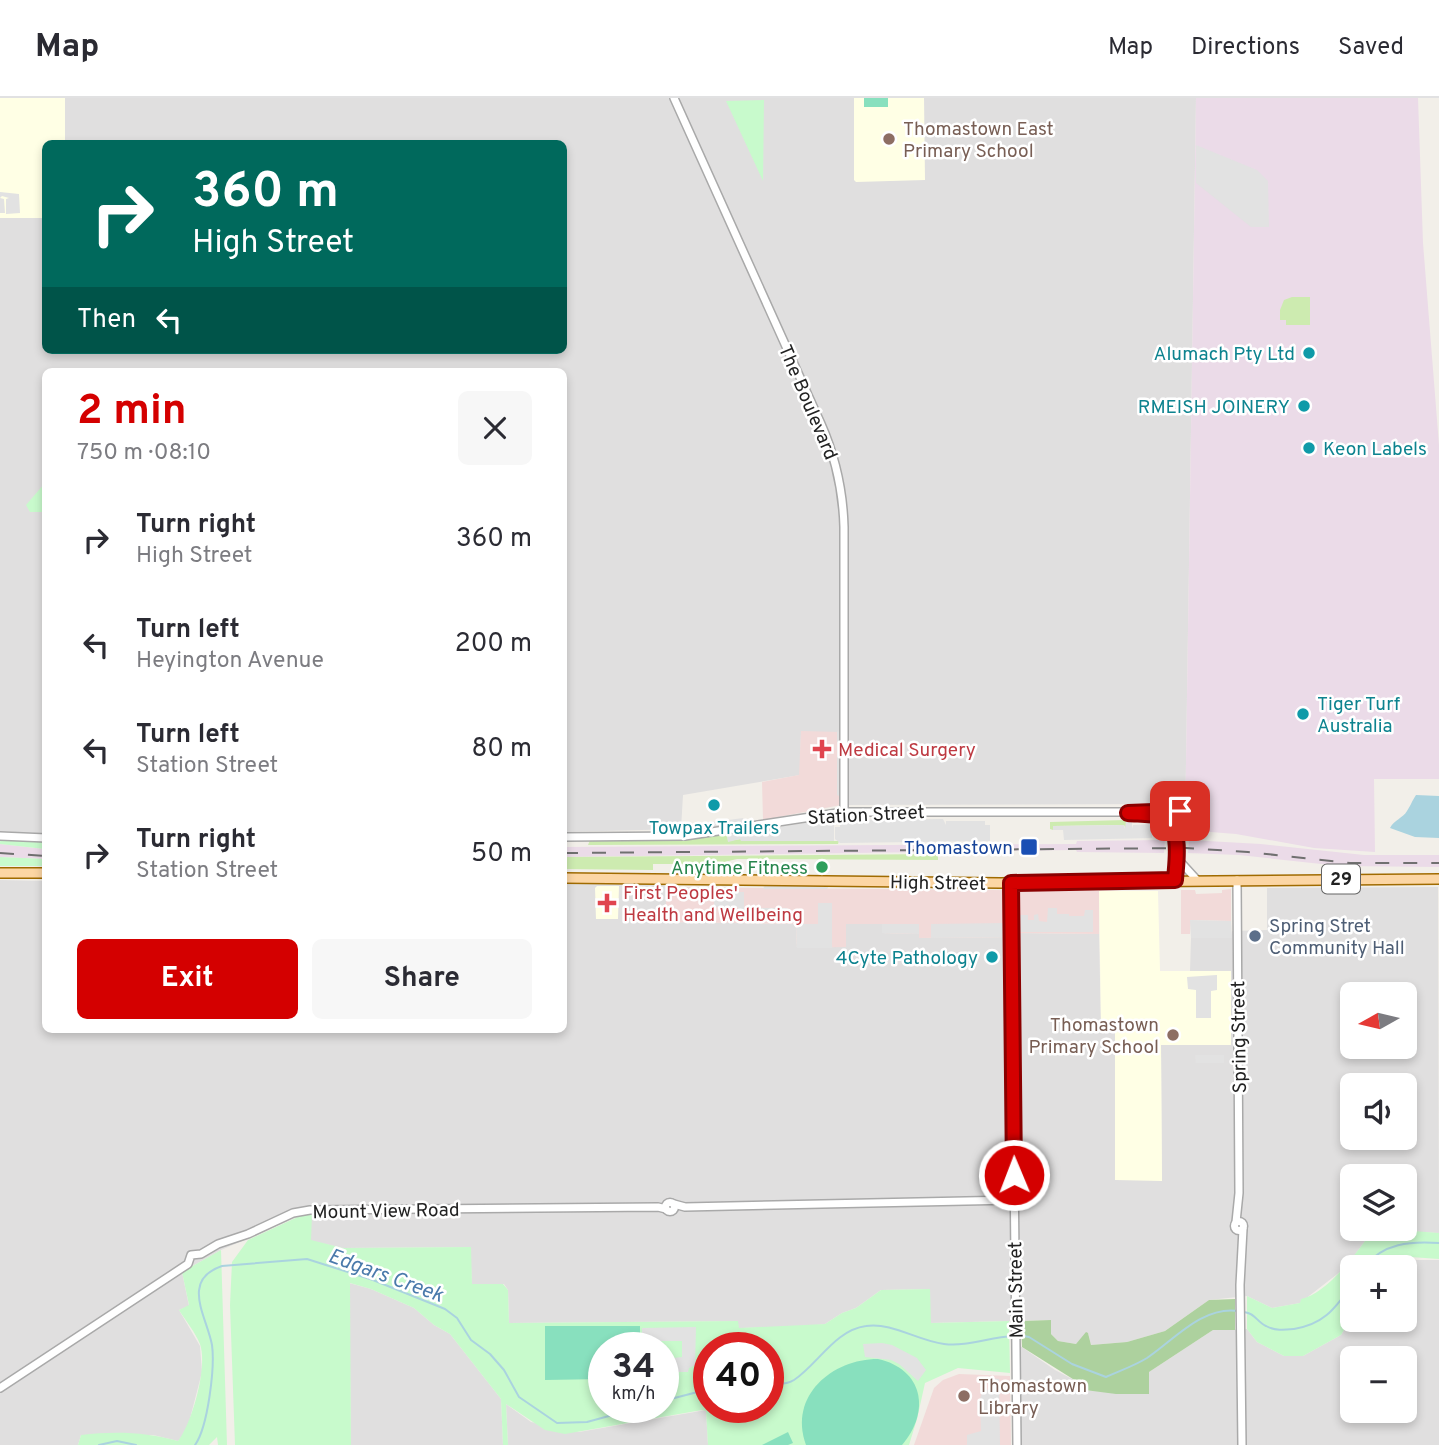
<!DOCTYPE html>
<meta charset="utf-8">
<style>
body{margin:0;font-family:Overpass,sans-serif;background:#f7f7f7;color:#2b2b33;height:100vh;display:flex;flex-direction:column;font-size:26px;white-space:nowrap}
*{box-sizing:border-box;margin:0}
p{font-size:23px;color:#7c7c81}
.icon{flex:none;width:38px;height:38px;fill:none;stroke:currentColor;stroke-width:2;stroke-linecap:round;stroke-linejoin:round}
.map{position:relative;flex:1;overflow:hidden}
.details{position:absolute;left:42px;top:270px;width:525px;height:665px;display:flex;flex-direction:column;background:#fff;border-radius:10px;box-shadow:0 4px 10px #0003}
.details>*{flex:none}
.guide{position:absolute;left:42px;top:42px;width:525px;height:214px;border-radius:10px;box-shadow:0 4px 10px #0003;background:#00695c;color:#fff;overflow:hidden}
.needle{width:46px;rotate:262deg}
.tools{position:absolute;left:1340px;top:884px;display:grid;gap:14px}
.tools a{display:grid;place-items:center;width:77px;height:77px;border-radius:10px;background:#fff;box-shadow:0 4px 10px #0003;font-size:35px}
.speed{position:absolute;left:588px;top:1234px;display:flex;gap:14px;font-size:35px;font-weight:700;text-align:center}
.speed>*{display:grid;place-content:center;width:91px;height:91px;border-radius:50%;background:#fff;box-shadow:0 4px 10px #0003;line-height:1}
.speed small{font-size:18px;font-weight:400}
.speed .limit{border:10px solid #d22;background:#fff;color:#111}
.pin{position:absolute;display:grid;place-items:center;width:60px;height:60px;color:#fff;margin:-30px;border-radius:14px;box-shadow:0 4px 10px #0006}
.me{position:absolute;width:77px;margin:-38px;rotate:359deg;stroke-linejoin:round;filter:drop-shadow(0 0 5px #0008)}
.turn{display:flex;align-items:center;gap:24px;height:147px;padding:0 35px;font-size:32px}
.turn .icon{width:91px;height:91px;stroke-width:2.5}
.turn b{display:block;font-size:49px;line-height:60px}
.then{display:flex;align-items:center;height:66px;padding:0 35px;background:#0003;gap:14px;font-size:26px}
.round{display:grid;place-items:center;flex:none;width:74px;height:74px;border-radius:10px;background:#f7f7f7}
.headline{display:flex;align-items:center;justify-content:space-between;height:119px;padding:0 35px}
h1{font-size:42px;font-weight:700;line-height:52px;color:#d40000}
.primary-button{display:flex;gap:14px;margin-top:auto;padding:14px 35px}
.primary-button a{flex:1;height:80px;border-radius:10px;background:#d40000;color:#fff;font-size:28px;font-weight:700;line-height:80px;text-align:center}
.primary-button a+a{background:#f7f7f7;color:#2b2b33}
ul{padding:0;list-style:none}
li{display:flex;align-items:center;gap:21px;height:105px;padding:0 35px}
li div{flex:1}
li b{display:block;font-size:26px}
li em{font-style:normal}
header{display:flex;align-items:center;gap:42px;box-sizing:border-box;height:98px;padding:0 35px;background:#fff;border-bottom:2px solid #e1e1e2}
header strong{font-size:33px}
nav{display:flex;gap:38px;margin-inline-start:auto;font-size:24px}
.map>svg:first-child{display:block}
.residential{fill:#e0dfdf;fill-rule:evenodd}
.commercial{fill:#f2dad9}
.industrial{fill:#ebdbe8}
.education{fill:#ffffe5}
.grass{fill:#cdebb0}
.forest{fill:#add19e}
.park{fill:#c8facc;fill-rule:evenodd}
.pitch{fill:#88e0be}
.parking{fill:#e2e2e2}
.water{fill:#aad3df}
.lines{fill:none;stroke-linecap:round;stroke-linejoin:round}
.stream{stroke:#aad3df;stroke-width:2}
.minor-casing{stroke:#a9a9a9;stroke-width:10}
.major-casing{stroke:#a06b00;stroke-width:12}
.minor{stroke:#fff;stroke-width:7}
.major{stroke:#fcd6a4;stroke-width:9}
.rail{stroke:#707070;stroke-width:2;stroke-dasharray:14 14;stroke-linecap:butt}
.route-casing{stroke:#8a0000;stroke-width:18}
.route{stroke:#d40000;stroke-width:12}
.education-dot{fill:#8d6e63;stroke:#fff;stroke-width:2.5}
.culture-dot{fill:#0f9aa8;stroke:#fff;stroke-width:2.5}
.health-dot{fill:#e0444e;stroke:#fff;stroke-width:2.5}
.transit-dot{fill:#1a4fb4;stroke:#fff;stroke-width:2.5}
.leisure-dot{fill:#2e9e5b;stroke:#fff;stroke-width:2.5}
.service-dot{fill:#5c6f8a;stroke:#fff;stroke-width:2.5}
.labels{text-anchor:middle;stroke-width:5;stroke-linejoin:round;paint-order:stroke}
.shield{fill:#fff;stroke:#646464;stroke-width:2}
.shield-label{font-size:18px;font-weight:bold;fill:#222}
.education-label{font-size:19px;fill:#785e54;stroke:#fff;text-anchor:start}
.culture-label{font-size:19px;fill:#0d838f;stroke:#fff;text-anchor:end}
.street-label{font-size:19px;fill:#222;stroke:#fff}
.health-label{font-size:19px;fill:#be3a42;stroke:#fff;text-anchor:start}
.transit-label{font-size:19px;fill:#164399;stroke:#fff;text-anchor:end}
.leisure-label{font-size:19px;fill:#27864d;stroke:#fff;text-anchor:end}
.service-label{font-size:19px;fill:#4e5e75;stroke:#fff;text-anchor:start}
.water-label{font-size:21px;font-style:italic;fill:#4a7aab;stroke:#fff}
</style>
<header>
<strong>Map</strong>
<nav><a>Map</a><a>Directions</a><a>Saved</a></nav>
</header>
<div class="map">
<svg width="1439" height="1347" viewBox="0 0 1439 1347">
<rect width="100%" height="100%" fill="#f2efe9"/>
<g class="residential">
<path d="M 0,0 L 1196,0 L 1185,732 L 1166,706 L 841,707 L 801,634 L 800,677 L 683,697 L 681,731 L 564,734 L 564,273 L 46,273 L 45,736 L 0,733 ZM 46,46 L 564,46 L 564,252 L 46,252 Z"/>
<path d="M 0,782 L 45,783 L 46,931 L 564,931 L 564,785 L 662,786 L 666,789 L 667,824 L 796,826 L 797,850 L 845,826 L 882,826 L 883,835 L 919,836 L 920,840 L 1015,839 L 1015,835 L 1099,836 L 1101,926 L 1115,926 L 1115,1081 L 1162,1082 L 1161,946 L 1230,947 L 1231,873 L 1190,873 L 1191,840 L 1231,840 L 1232,833 L 1267,832 L 1267,790 L 1438,789 L 1439,1135 L 1420,1134 L 1365,1143 L 1345,1170 L 1300,1205 L 1272,1210 L 1247,1198 L 1209,1202 L 1165,1233 L 1127,1244 L 1091,1247 L 1088,1235 L 1076,1246 L 1058,1243 L 1051,1236 L 1050,1222 L 930,1225 L 929,1191 L 881,1192 L 856,1210 L 842,1215 L 825,1226 L 800,1229 L 738,1230 L 738,1223 L 509,1225 L 508,1192 L 504,1186 L 472,1186 L 470,1149 L 343,1150 L 311,1143 L 311,1116 L 302,1117 L 221,1152 L 182,1174 L 189,1208 L 179,1212 L 200,1248 L 202,1274 L 187,1332 L 178,1343 L 153,1337 L 81,1337 L 78,1347 L 0,1347 ZM 1353,896 L 1405,896 L 1405,948 L 1353,948 ZM 1353,987 L 1405,987 L 1405,1040 L 1353,1040 ZM 1353,1078 L 1405,1078 L 1405,1130 L 1353,1130 Z"/>
<path d="M 1387,1162 L 1439,1162 L 1439,1347 L 1017,1347 L 1016,1245 L 1055,1272 L 1076,1283 L 1085,1292 L 1149,1296 L 1149,1274 L 1213,1232 L 1247,1231 L 1257,1244 L 1284,1258 L 1303,1258 L 1341,1237 L 1353,1216 L 1353,1222 L 1405,1222 L 1405,1169 L 1382,1169 ZM 1353,1260 L 1405,1260 L 1405,1312 L 1353,1312 Z"/>
<path d="M 349,1185 L 371,1191 L 414,1210 L 434,1227 L 450,1236 L 501,1301 L 503,1347 L 351,1347 Z"/>
<path d="M 506,1306 L 531,1324 L 579,1334 L 706,1312 L 708,1347 L 508,1347 Z"/>
</g>
<g class="commercial">
<path d="M 801,633 L 840,634 L 841,707 L 763,722 L 762,684 L 799,677 Z"/>
<path d="M 666,789 L 1099,793 L 1099,836 L 1016,835 L 1015,839 L 919,840 L 919,836 L 882,835 L 882,826 L 846,826 L 846,849 L 797,850 L 796,826 L 666,824 Z"/>
<path d="M 1231,791 L 1231,823 L 1191,822 L 1190,836 L 1181,836 L 1181,792 L 1195,792 L 1196,796 L 1222,795 L 1222,792 Z"/>
<path d="M 959,1276 L 1010,1278 L 1011,1347 L 914,1347 L 934,1290 L 943,1282 Z"/>
</g>
<g class="industrial">
<path d="M 1196,0 L 1418,0 L 1423,145 L 1439,347 L 1439,681 L 1374,681 L 1375,754 L 1314,750 L 1236,736 L 1185,732 Z"/>
<path d="M 1165,742 L 1164,755 L 1077,754 L 1076,752 L 564,759 L 564,749 L 1076,746 L 1077,743 Z"/>
<path d="M 1189,742 L 1261,746 L 1364,757 L 1439,757 L 1439,769 L 1340,768 L 1239,757 L 1188,755 Z"/>
<path d="M 0,746 L 45,751 L 45,761 L 0,759 Z"/>
</g>
<g class="education">
<path d="M 0,0 L 65,0 L 65,45 L 46,46 L 45,120 L 0,120 Z"/>
<path d="M 854,0 L 924,0 L 925,82 L 856,84 L 854,82 Z"/>
<path d="M 597,788 L 619,788 L 618,821 L 596,821 L 595,790 Z"/>
<path d="M 1099,793 L 1158,793 L 1160,873 L 1231,873 L 1231,947 L 1161,947 L 1162,1083 L 1115,1082 L 1115,927 L 1101,927 Z"/>
</g>
<g class="grass">
<path d="M 1292,199 L 1310,199 L 1310,227 L 1286,227 L 1286,222 L 1280,222 L 1280,212 L 1284,202 Z"/>
<path d="M 1126,722 L 1126,731 L 1124,727 L 1053,728 L 1053,732 L 1050,731 L 1050,724 Z"/>
<path d="M 780,726 L 780,729 L 769,731 L 769,743 L 839,743 L 838,746 L 588,747 L 590,742 L 731,734 L 731,736 L 727,737 L 728,743 L 741,741 L 753,733 L 748,734 L 748,731 L 757,730 L 759,732 L 754,733 L 766,731 L 762,732 L 763,729 Z"/>
<path d="M 938,756 L 938,762 L 737,761 L 716,766 L 653,766 L 653,772 L 564,771 L 564,759 Z"/>
</g>
<path class="forest" d="M 1235,1201 L 1235,1232 L 1213,1232 L 1149,1274 L 1149,1296 L 1116,1296 L 1085,1292 L 1076,1283 L 1022,1249 L 1021,1223 L 1051,1222 L 1051,1236 L 1058,1243 L 1076,1246 L 1086,1234 L 1088,1235 L 1091,1247 L 1127,1244 L 1165,1233 L 1209,1202 Z"/>
<g class="park">
<path d="M 764,2 L 763,83 L 726,3 Z"/>
<path d="M 45,385 L 45,414 L 30,414 L 26,407 Z"/>
<path d="M 0,741 L 45,743 L 45,751 L 0,746 Z"/>
<path d="M 0,759 L 45,761 L 45,768 L 0,768 Z"/>
<path d="M 312,1116 L 311,1142 L 343,1150 L 471,1149 L 472,1186 L 503,1186 L 508,1192 L 509,1225 L 738,1223 L 739,1230 L 825,1226 L 842,1215 L 856,1210 L 881,1192 L 930,1191 L 931,1225 L 1009,1223 L 1010,1275 L 958,1270 L 925,1285 L 917,1321 L 909,1347 L 708,1347 L 706,1313 L 702,1312 L 565,1336 L 545,1332 L 506,1306 L 508,1347 L 503,1347 L 501,1301 L 450,1236 L 434,1227 L 414,1210 L 371,1191 L 350,1185 L 351,1347 L 235,1347 L 230,1207 L 232,1164 L 248,1142 L 302,1117 ZM 604,1250 L 663,1250 L 663,1309 L 604,1309 ZM 709,1250 L 768,1250 L 768,1309 L 709,1309 Z"/>
<path d="M 1400,1132 L 1439,1135 L 1439,1161 L 1411,1159 L 1387,1162 L 1378,1169 L 1353,1169 L 1353,1216 L 1341,1237 L 1303,1258 L 1284,1258 L 1257,1244 L 1247,1231 L 1247,1198 L 1272,1210 L 1300,1205 L 1301,1201 C 1325,1196 1351,1162 1365,1143 L 1376,1140 L 1379,1135 Z"/>
<path d="M 221,1152 L 227,1347 L 218,1347 L 217,1339 L 209,1347 L 78,1347 L 81,1337 C 115,1333 145,1334 178,1343 C 192,1325 208,1269 200,1246 C 195,1234 186,1223 179,1212 L 189,1207 L 182,1174 Z"/>
</g>
<g class="pitch">
<rect x="864" y="0" width="24" height="9"/>
<path d="M 545,1228 L 640,1228 L 640,1249 L 604,1250 L 604,1281 L 545,1282 Z"/>
<path d="M 878,1261 C 923,1271 931,1313 902,1347 L 806,1347 C 788,1298 832,1261 878,1261 Z"/>
<path d="M 788,1334 L 793,1345 L 788,1347 L 762,1347 Z"/>
</g>
<g class="parking">
<path d="M 1196,47 L 1257,72 L 1268,83 L 1269,129 L 1251,129 L 1196,85 Z"/>
<path d="M 0,94 L 19,96 L 20,115 L 6,116 L 6,101 L 9,100 L 2,98 L 0,100 L 4,101 L 5,115 L 0,115 Z"/>
<path d="M 837,633 L 840,634 L 841,699 L 837,697 Z"/>
<path d="M 743,720 L 742,725 L 698,732 L 699,726 Z"/>
<path d="M 831,721 L 834,722 L 834,743 L 741,743 L 740,741 L 728,744 L 727,737 Z"/>
<path d="M 943,721 L 946,727 L 946,723 L 985,723 L 985,727 L 990,727 L 990,743 L 840,745 L 835,741 L 835,729 L 840,729 L 840,722 Z"/>
<path d="M 1126,722 L 1132,722 L 1132,731 L 1133,727 L 1152,726 L 1152,740 L 1064,742 L 1063,732 L 1053,732 L 1053,728 L 1124,727 L 1125,731 Z"/>
<path d="M 765,787 L 829,788 L 827,791 L 763,791 Z"/>
<path d="M 714,794 L 744,794 L 744,819 L 739,819 L 738,809 L 714,809 Z"/>
<path d="M 818,805 L 832,805 L 832,850 L 797,850 L 796,826 L 818,826 Z"/>
<rect x="758" y="810" width="29" height="10"/>
<path d="M 1048,810 L 1057,810 L 1057,816 L 1069,816 L 1069,818 L 1084,818 L 1085,812 L 1093,812 L 1093,834 L 1016,834 L 1016,817 L 1028,817 L 1028,822 L 1034,822 L 1034,817 L 1038,816 L 1039,823 L 1047,824 Z"/>
<path d="M 1190,822 L 1231,823 L 1232,840 L 1191,840 Z"/>
<path d="M 1006,825 L 1007,839 L 931,840 L 931,826 Z"/>
<path d="M 882,826 L 919,826 L 919,836 L 882,835 Z"/>
<path d="M 1217,877 L 1217,892 L 1211,893 L 1211,920 L 1196,920 L 1196,892 L 1188,891 L 1187,879 Z"/>
<path d="M 1195,957 L 1224,957 L 1224,965 L 1196,965 Z"/>
<path d="M 696,1229 L 695,1267 L 689,1270 L 688,1274 L 665,1274 L 665,1261 L 682,1259 L 682,1243 L 642,1243 L 642,1230 Z"/>
<path d="M 882,1245 L 892,1247 L 917,1260 L 926,1272 L 918,1283 L 899,1266 L 891,1262 L 865,1259 L 863,1246 Z"/>
<path d="M 990,1280 L 999,1281 L 1000,1347 L 967,1347 L 967,1337 L 981,1333 L 980,1301 L 983,1292 L 991,1291 Z"/>
</g>
<path class="water" d="M 1416,697 L 1439,698 L 1439,740 L 1415,739 L 1390,730 C 1394,722 1403,720 1407,713 C 1411,707 1412,703 1416,697 Z"/>
<g class="lines">
<g class="stream">
<path d="M 1364,1169 C 1383,1145 1411,1143 1439,1145"/>
<path d="M 1244,1214 C 1255,1215 1257,1224 1266,1228 C 1275,1233 1284,1232 1294,1231 C 1325,1226 1335,1210 1353,1186"/>
<path d="M 1018,1237 L 1029,1239 L 1072,1266 L 1106,1279 C 1119,1273 1134,1268 1147,1260 C 1174,1242 1202,1208 1238,1213"/>
<path d="M 768,1287 C 777,1286 787,1287 794,1282 C 818,1266 835,1232 866,1228 C 892,1224 918,1243 944,1246 C 967,1249 990,1239 1013,1238"/>
<path d="M 663,1303 L 709,1291"/>
<path d="M 99,1347 L 117,1343 L 136,1347"/>
<path d="M 195,1347 C 208,1329 215,1269 212,1247 C 207,1219 180,1182 222,1168 L 307,1161 L 373,1182 L 445,1211 L 457,1220 L 471,1242 L 490,1256 L 504,1272 L 519,1299 L 557,1325 L 587,1324 L 642,1309"/>
</g>
<defs>
<g id="minor">
<path d="M 674,0 L 821,326 C 836,360 843,393 844,429 L 844,714"/>
<path d="M 1149,718 L 1180,720 L 1176,740 L 1175,782"/>
<path d="M 1160,719 L 1166,723 L 1176,739"/>
<path d="M 0,738 L 46,740"/>
<path d="M 564,739 L 685,738 L 844,714 L 1183,714"/>
<path d="M 1176,759 L 1197,782"/>
<path d="M 1011,784 L 1017,1347"/>
<circle cx="670" cy="1109" r="4.5"/>
<path d="M 674,1106 L 685,1109 L 1014,1102"/>
<circle cx="1239" cy="1128" r="4.5"/>
<path d="M 1236,1124 L 1239,1095 L 1237,782"/>
<path d="M 0,1290 L 188,1166 L 191,1157 L 201,1156 L 218,1146 L 248,1136 L 293,1115 L 310,1112 L 658,1109 L 666,1111"/>
<path d="M 1242,1347 L 1240,1187 L 1243,1131"/>
</g>
<g id="major">
<path d="M 0,775 L 46,775"/>
<path d="M 564,780 L 1000,785 L 1439,781"/>
</g>
</defs>
<use href="#minor" class="minor-casing"/>
<use href="#major" class="major-casing"/>
<use href="#minor" class="minor"/>
<use href="#major" class="major"/>
<g class="rail">
<path d="M 0,755 L 46,758"/>
<path d="M 564,755 L 1186,750 L 1248,754 L 1350,765 L 1439,765"/>
</g>
</g>
<g class="lines">
<defs>
<path id="route" d="M 1014,1077 L 1011,785 L 1175,782 C 1176,764 1183,730 1162,719 C 1153,715 1138,716 1128,715 L 1180,713"/>
</defs>
<use href="#route" class="route-casing"/>
<use href="#route" class="route"/>
</g>
<g class="education-dot">
<circle cx="889" cy="41" r="7"/>
<circle cx="1173" cy="937" r="7"/>
<circle cx="964" cy="1298" r="7"/>
</g>
<g class="culture-dot">
<circle cx="1309" cy="255" r="7"/>
<circle cx="1304" cy="308" r="7"/>
<circle cx="1309" cy="350" r="7"/>
<circle cx="1303" cy="616" r="7"/>
<circle cx="714" cy="707" r="7"/>
<circle cx="992" cy="859" r="7"/>
</g>
<g class="health-dot">
<path d="M818.5 640.5h7v7h7v7h-7v7h-7v-7h-7v-7h7z"/>
<path d="M603.5 794.5h7v7h7v7h-7v7h-7v-7h-7v-7h7z"/>
</g>
<rect class="transit-dot" x="1020" y="740" width="18" height="18" rx="3.5"/>
<circle class="leisure-dot" cx="822" cy="769" r="7"/>
<circle class="service-dot" cx="1255" cy="838" r="7"/>
<g class="labels">
<rect class="shield" x="1322" y="766.5" width="38" height="29" rx="5"/>
<g class="shield-label">
<text x="1341" y="787">29</text>
</g>
<g class="education-label">
<text x="903" y="37">Thomastown East<tspan x="903" dy="22">Primary School</tspan></text>
<text x="1159" y="933" text-anchor="end">Thomastown<tspan x="1159" dy="22">Primary School</tspan></text>
<text x="978" y="1294">Thomastown<tspan x="978" dy="22">Library</tspan></text>
</g>
<g class="culture-label">
<text x="1295" y="262">Alumach Pty Ltd</text>
<text x="1290" y="315">RMEISH JOINERY</text>
<text x="1323" y="357" text-anchor="start">Keon Labels</text>
<text x="1317" y="612" text-anchor="start">Tiger Turf<tspan x="1317" dy="22">Australia</tspan></text>
<text x="714" y="736" text-anchor="middle">Towpax Trailers</text>
<text x="978" y="866">4Cyte Pathology</text>
</g>
<g class="street-label">
<text transform="translate(809 304) rotate(67)" y="7">The Boulevard</text>
<text transform="translate(866 716) rotate(-3)" y="7">Station Street</text>
<text transform="translate(938 784) rotate(1)" y="7">High Street</text>
<text transform="translate(1238 939) rotate(-91)" y="7">Spring Street</text>
<text transform="translate(386 1112) rotate(-1)" y="7">Mount View Road</text>
<text transform="translate(1015 1192) rotate(-91)" y="7">Main Street</text>
</g>
<g class="health-label">
<text x="838" y="658">Medical Surgery</text>
<text x="623" y="801">First Peoples'<tspan x="623" dy="22">Health and Wellbeing</tspan></text>
</g>
<g class="transit-label">
<text x="1013" y="756">Thomastown</text>
</g>
<g class="leisure-label">
<text x="808" y="776">Anytime Fitness</text>
</g>
<g class="service-label">
<text x="1269" y="834">Spring Stret<tspan x="1269" dy="22">Community Hall</tspan></text>
</g>
<g class="water-label">
<text transform="translate(386 1177) rotate(20)" y="7">Edgars Creek</text>
</g>
</g>
</svg>
<div class="tools">
<a><svg class="needle" viewBox="-14 -14 28 28"><path d="M0-13l5 13h-10z" fill="#e53935"/><path d="M0 13l5-13h-10z" fill="#7c7c81"/></svg></a>
<a><svg class="icon" aria-label="sound" viewBox="0 0 24 24"><path d="M4 9h4l5-4v14l-5-4H4zM17 9q2 3 0 6"/></svg></a>
<a><svg class="icon" aria-label="layers" viewBox="0 0 24 24"><path d="M12 4l9 5-9 5-9-5zM3 14l9 5 9-5"/></svg></a>
<a>+</a>
<a>−</a>
</div>
<div class="speed"><div>34<small>km/h</small></div><div class="limit">40</div></div>
<div class="pin" style="left:1180px;top:713px;background:#d93025"><svg class="icon" aria-label="arrive" viewBox="0 0 24 24"><path d="M6 21V4h12l-3 4 3 4H6"/></svg></div>
<svg class="me" style="left:1014px;top:1077px" viewBox="-20 -20 40 40"><circle r="17" fill="#d40000" stroke="#fff" stroke-width="3"/><path d="M0-11L8 9 0 5-8 9z" fill="#fff"/></svg>
<div class="guide">
<div class="turn"><svg class="icon" aria-label="right" viewBox="0 0 24 24"><path d="M7 20v-9h11M14 6l5 5-5 5"/></svg><div><b>360 m</b>High Street</div></div>
<div class="then">Then<svg class="icon" aria-label="left" viewBox="0 0 24 24"><path d="M17 20v-9H6M10 6l-5 5 5 5"/></svg></div>
</div>
<section class="details">
<div class="headline"><div><h1>2 min</h1><p>750 m · 08:10</p></div><a class="round"><svg class="icon" aria-label="close" viewBox="0 0 24 24"><path d="M6 6l12 12M18 6L6 18"/></svg></a></div>
<ul>
<li><svg class="icon" aria-label="right" viewBox="0 0 24 24"><path d="M7 20v-9h11M14 6l5 5-5 5"/></svg><div><b>Turn right</b><p>High Street</p></div><em>360 m</em></li>
<li><svg class="icon" aria-label="left" viewBox="0 0 24 24"><path d="M17 20v-9H6M10 6l-5 5 5 5"/></svg><div><b>Turn left</b><p>Heyington Avenue</p></div><em>200 m</em></li>
<li><svg class="icon" aria-label="left" viewBox="0 0 24 24"><path d="M17 20v-9H6M10 6l-5 5 5 5"/></svg><div><b>Turn left</b><p>Station Street</p></div><em>80 m</em></li>
<li><svg class="icon" aria-label="right" viewBox="0 0 24 24"><path d="M7 20v-9h11M14 6l5 5-5 5"/></svg><div><b>Turn right</b><p>Station Street</p></div><em>50 m</em></li>
</ul>
<div class="primary-button"><a>Exit</a><a>Share</a></div>
</section>
</div>
